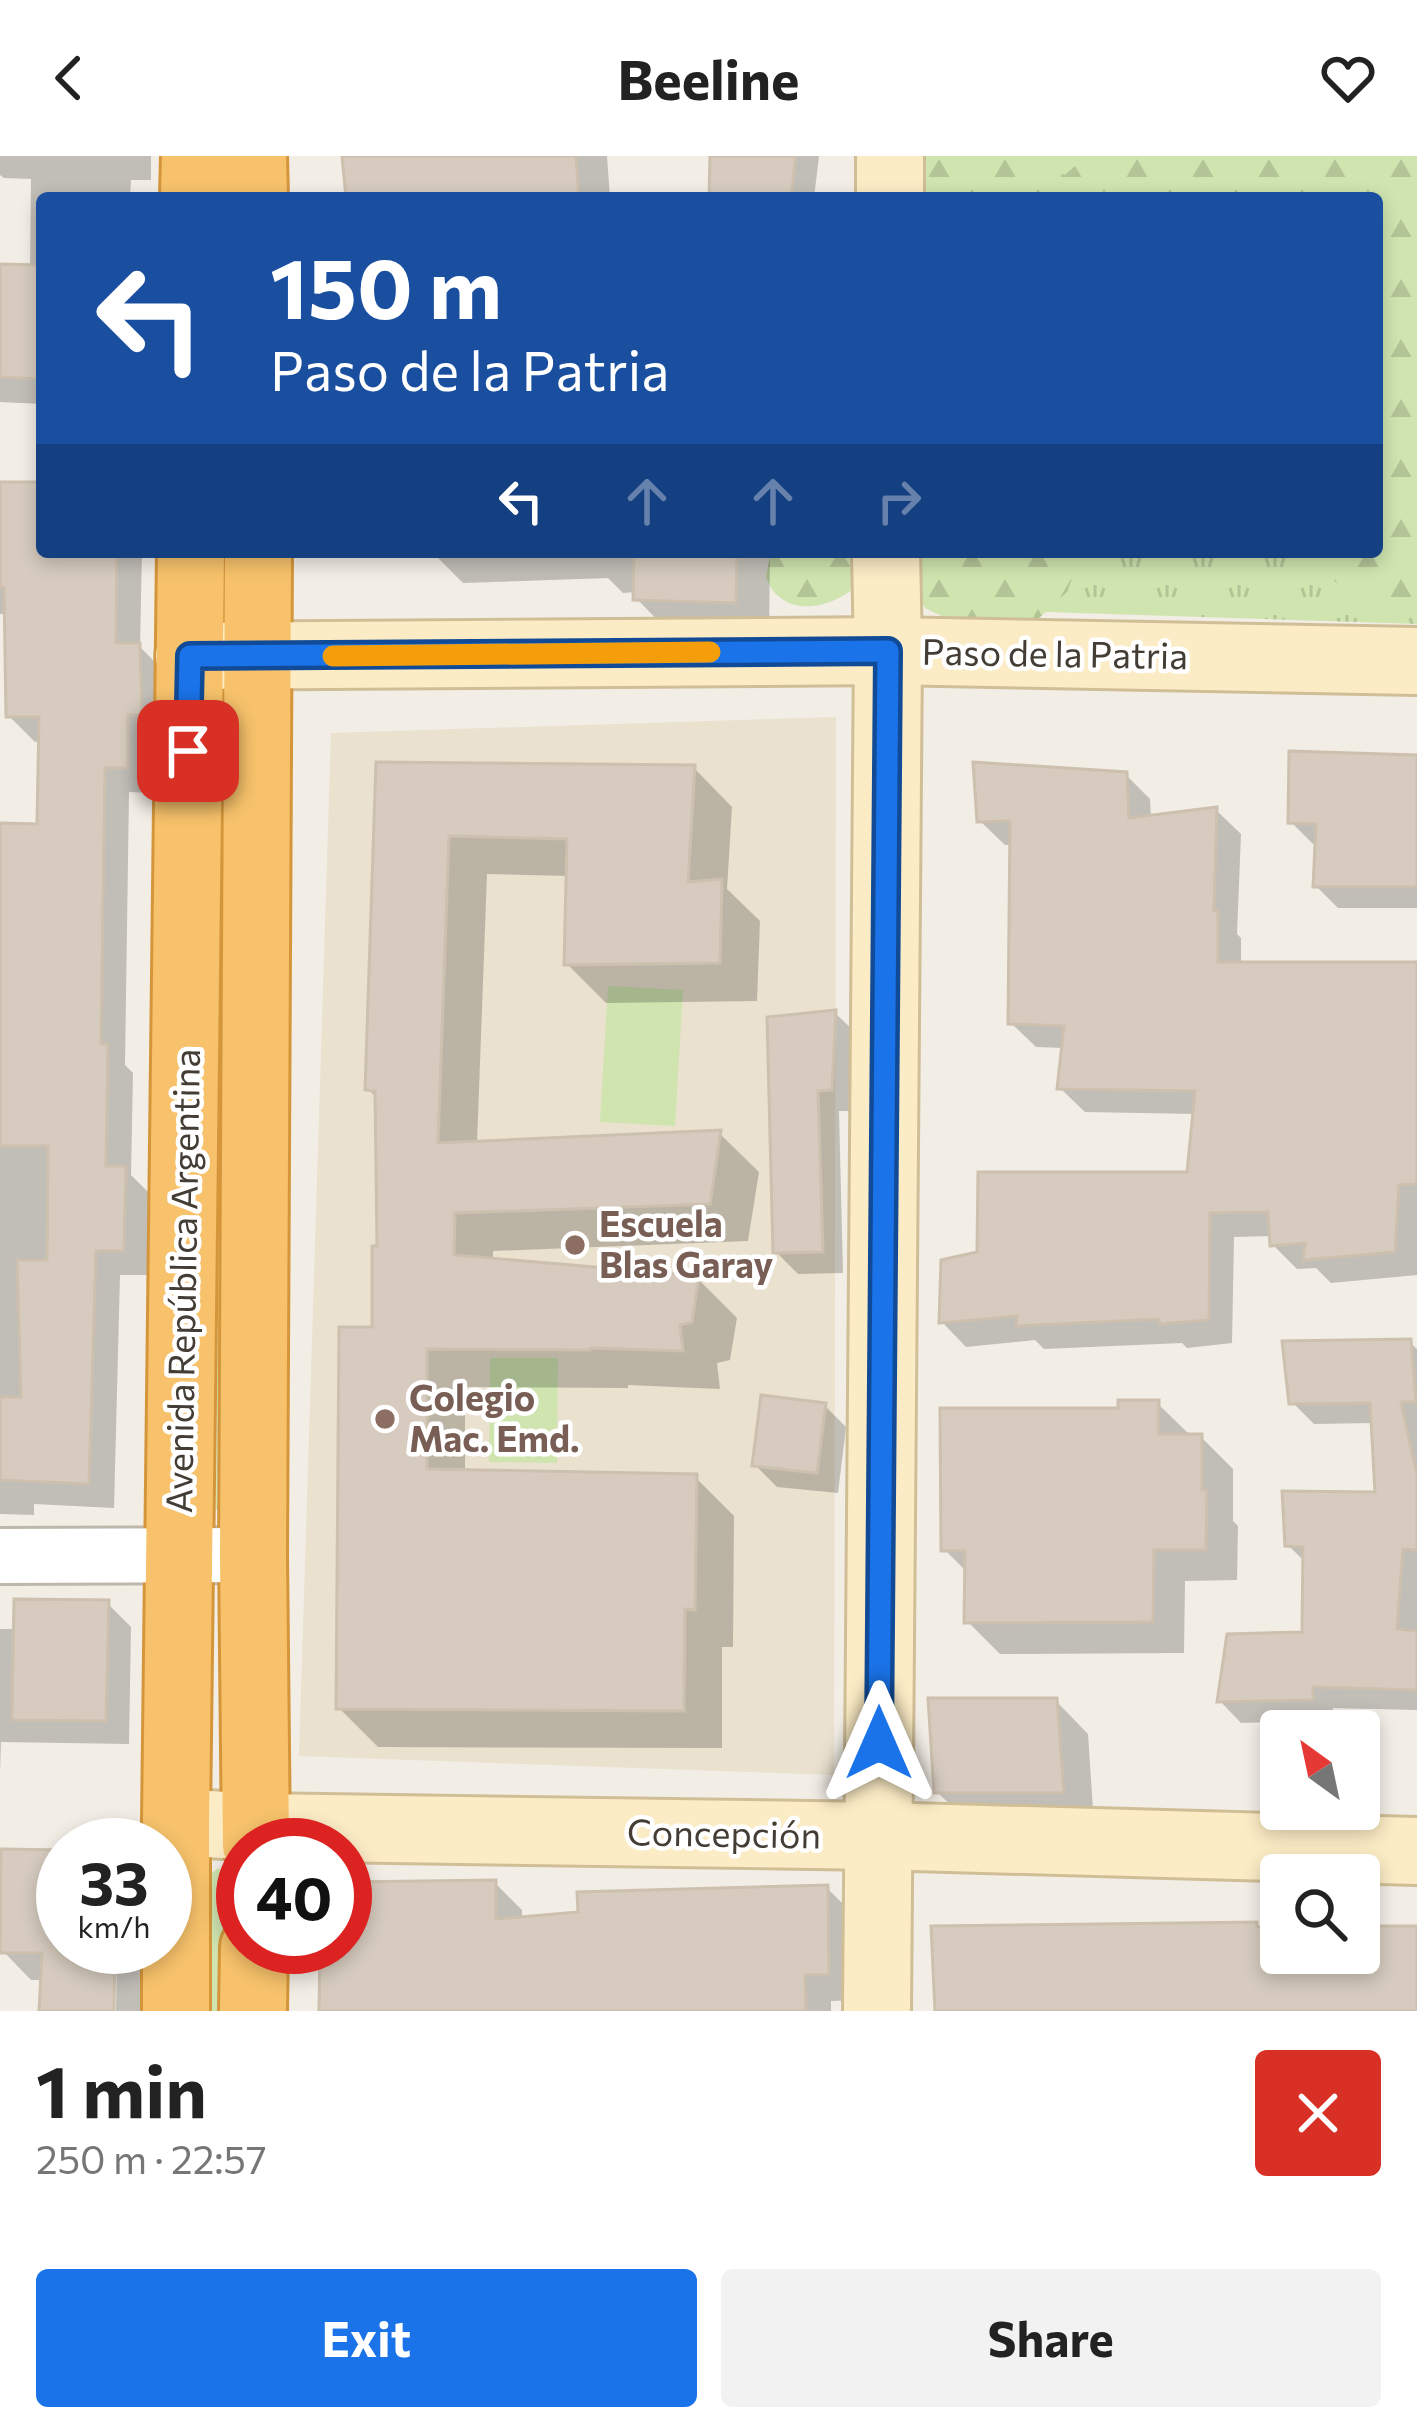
<!DOCTYPE html>
<meta charset="utf-8">
<style>
body{margin:0;font-family:Commissioner,sans-serif;background:#f2f2f2;color:#222;height:100vh;display:flex;flex-direction:column;font-size:45px;white-space:nowrap}
*{box-sizing:border-box;margin:0}
p{font-size:39px;color:#767676}
.icon{flex:none;width:66px;height:66px;fill:none;stroke:currentColor;stroke-width:2;stroke-linecap:round;stroke-linejoin:round}
.map{position:relative;height:1855px;overflow:hidden}
.details{display:flex;flex-direction:column;background:#fff;flex:1}
.details>*{flex:none}
.guide{position:absolute;left:36px;top:36px;width:1347px;height:366px;border-radius:12px;box-shadow:0 6px 18px #0003;background:#1a4fa0;color:#fff;overflow:hidden}
.needle{width:78px;rotate:327deg}
.tools{position:absolute;left:1260px;top:1554px;display:grid;gap:24px}
.tools a{display:grid;place-items:center;width:120px;height:120px;border-radius:12px;background:#fff;box-shadow:0 6px 18px #0003;font-size:60px}
.speed{position:absolute;left:36px;top:1662px;display:flex;gap:24px;font-size:60px;font-weight:700;text-align:center}
.speed>*{display:grid;place-content:center;width:156px;height:156px;border-radius:50%;background:#fff;box-shadow:0 6px 18px #0003;line-height:1}
.speed small{font-size:30px;font-weight:400}
.speed .limit{border:18px solid #d22;background:#fff;color:#111}
.pin{position:absolute;display:grid;place-items:center;width:102px;height:102px;color:#fff;margin:-51px;border-radius:24px;box-shadow:0 6px 18px #0006}
.me{position:absolute;width:132px;margin:-66px;rotate:0deg;stroke-linejoin:round;filter:drop-shadow(0 0 9px #0008)}
.turn{display:flex;align-items:center;gap:42px;height:252px;padding:0 36px;font-size:54px}
.turn .icon{width:156px;height:156px;stroke-width:2.5}
.turn b{display:block;font-size:84px;line-height:102px}
.lanes{display:flex;align-items:center;height:114px;padding:0 36px;background:#0003;justify-content:center;gap:60px;direction:ltr}
.lanes .off{opacity:.35}
.round{display:grid;place-items:center;flex:none;width:126px;height:126px;border-radius:12px;background:#f2f2f2}
.headline{display:flex;align-items:center;justify-content:space-between;height:204px;padding:0 36px}
h1{font-size:72px;font-weight:700;line-height:90px}
.primary-button{display:flex;gap:24px;margin-top:auto;padding:24px 36px}
.primary-button a{flex:1;height:138px;border-radius:12px;background:#1a73e8;color:#fff;font-size:48px;font-weight:700;line-height:138px;text-align:center}
.primary-button a+a{background:#f2f2f2;color:#222}
header{display:flex;justify-content:space-between;align-items:center;height:156px;padding:0 36px;background:#fff;font-size:54px;font-weight:700}
.map>svg:first-child{display:block}
.education{fill:#eae1cf}
.grass{fill:url(#grass-tufts)}
.forest{fill:url(#forest-firs)}
.pitch{fill:#cfe4af}
.shadow{fill:#0003}
.building{fill:#d6cbbe;stroke:#cdc0af;stroke-width:3}
.lines{fill:none;stroke-linecap:round;stroke-linejoin:round}
.street-casing{stroke:#bfb7ab;stroke-width:60}
.secondary-casing{stroke:#d0be97;stroke-width:72}
.highway-casing{stroke:#d5963b;stroke-width:72}
.street{stroke:#fff;stroke-width:54}
.secondary{stroke:#fcecc5;stroke-width:66}
.highway{stroke:#f7c26b;stroke-width:66}
.route-casing{stroke:#114b97;stroke-width:30}
.route{stroke:#1a73e8;stroke-width:21}
.slow{stroke:#f59e0b;stroke-width:21}
.education-dot{fill:#8d6e63;stroke:#fff;stroke-width:4.5}
.labels{text-anchor:middle;stroke-width:9;stroke-linejoin:round;paint-order:stroke}
.street-label{font-size:36px;fill:#443d35;stroke:#fff}
.education-label{font-size:36px;font-weight:bold;fill:#785e54;stroke:#fff;text-anchor:start}
</style>
<header><svg class="icon" aria-label="back" viewBox="0 0 24 24"><path d="M15 5l-7 7 7 7"/></svg>Beeline<svg class="icon" aria-label="heart" viewBox="0 0 24 24"><path d="M12 20l-8-8c-3-5 5-10 8-4 3-6 11-1 8 4z"/></svg></header>
<div class="map">
<svg width="1417" height="1855" viewBox="0 0 1417 1855">
<defs>
<pattern id="grass-tufts" width="24" height="20" patternUnits="userSpaceOnUse" patternTransform="scale(3)"><rect width="24" height="20" fill="#cfe4af"/><path d="M3 7l-1-3M5 7V3M7 7l1-3M15 17l-1-3M17 17v-4M19 17l1-3" fill="none" stroke="#b3c497"/></pattern>
<pattern id="forest-firs" width="22" height="20" patternUnits="userSpaceOnUse" patternTransform="scale(3)"><rect width="22" height="20" fill="#cfe4af"/><path d="M5 1l3.5 6h-7zM16 11l3.5 6h-7z" fill="#b3c497"/></pattern>
</defs>
<rect width="100%" height="100%" fill="#f2ede5"/>
<path class="education" d="M 836,561 L 834,1619 L 299,1600 L 331,577 Z"/>
<g class="grass">
<path d="M 918,0 L 1417,0 L 1417,468 L 925,452 L 924,396 L 1377,396 L 1377,42 L 918,42 Z"/>
<path d="M 225,539 L 224,1358 L 216,1353 L 222,543 Z"/>
<path d="M 218,1712 L 225,1716 L 223,1855 L 210,1855 L 212,1717 Z"/>
</g>
<g class="forest">
<path d="M 889,0 L 1025,0 L 1027,4 L 1065,19 L 1086,0 L 1417,0 L 1417,451 L 1379,458 L 1314,410 L 1315,396 L 1377,396 L 1377,42 L 904,42 Z"/>
<path d="M 771,396 L 879,396 C 874,404 870,415 864,422 C 845,446 801,463 776,438 C 771,434 769,427 766,421 Z"/>
<path d="M 904,396 L 1081,396 L 1082,397 L 1067,436 L 1037,464 L 1001,478 L 960,469 L 925,452 L 907,414 Z"/>
</g>
<g class="pitch">
<path d="M 608,830 L 683,834 L 675,970 L 600,966 Z"/>
<path d="M 490,1202 L 558,1202 L 557,1307 L 489,1306 Z"/>
</g>
<g class="shadow">
<path d="M 0,0 L 151,0 L 151,24 L 131,24 L 130,42 L 42,42 L 42,248 L 0,246 L 0,111 L 30,112 L 31,23 L 4,22 L 0,19 Z"/>
<path d="M 345,0 L 607,0 L 610,42 L 349,42 Z"/>
<path d="M 713,0 L 819,0 L 814,42 L 712,42 Z"/>
<path d="M 0,329 L 42,329 L 42,396 L 142,396 L 140,491 L 165,516 L 166,584 L 153,584 L 152,637 L 129,636 L 125,909 L 133,917 L 131,1019 L 150,1038 L 149,1119 L 120,1119 L 114,1352 L 34,1348 L 34,1359 L 0,1358 L 0,670 L 40,671 L 41,585 L 35,586 L 9,560 L 8,458 L 0,458 Z"/>
<path d="M 432,396 L 770,396 L 769,480 L 670,477 L 636,442 L 636,436 L 623,437 L 608,422 L 463,427 Z"/>
<path d="M 1417,602 L 1417,752 L 1338,752 L 1316,730 L 1318,688 L 1313,688 L 1291,666 Z"/>
<path d="M 379,609 L 694,612 L 732,651 L 727,733 L 760,765 L 757,845 L 606,847 L 567,808 L 569,720 L 487,718 L 477,988 L 720,978 L 759,1016 L 748,1085 L 493,1095 L 493,1105 L 698,1123 L 737,1162 L 730,1204 L 717,1207 L 720,1233 L 628,1229 L 628,1232 L 465,1231 L 465,1316 L 695,1321 L 734,1360 L 733,1491 L 722,1491 L 722,1592 L 378,1591 L 339,1552 L 375,1174 L 380,1093 L 378,943 L 368,933 Z"/>
<path d="M 1126,619 L 1150,643 L 1151,662 L 1216,654 L 1241,678 L 1237,778 L 1241,782 L 1241,809 L 1417,817 L 1417,1119 L 1331,1127 L 1316,1112 L 1297,1113 L 1273,1089 L 1272,1080 L 1234,1081 L 1232,1187 L 1187,1192 L 1182,1187 L 1044,1193 L 1035,1184 L 966,1191 L 942,1166 L 980,1099 L 1190,1019 L 1196,958 L 1085,956 L 1060,932 L 1064,892 L 1036,891 L 1011,867 L 1013,689 L 1005,689 L 980,665 Z"/>
<path d="M 835,857 L 857,878 L 853,955 L 839,955 L 843,1117 L 798,1118 L 776,1096 Z"/>
<path d="M 1409,1186 L 1417,1193 L 1417,1554 L 1333,1552 L 1333,1564 L 1241,1567 L 1220,1545 L 1305,1479 L 1306,1407 L 1288,1389 L 1378,1339 L 1374,1267 L 1314,1268 L 1292,1246 Z"/>
<path d="M 1157,1247 L 1190,1279 L 1201,1281 L 1233,1313 L 1233,1365 L 1238,1370 L 1237,1424 L 1185,1425 L 1184,1497 L 1000,1498 L 968,1466 L 968,1417 L 944,1393 L 1121,1255 Z"/>
<path d="M 824,1249 L 846,1271 L 838,1337 L 777,1331 L 755,1309 Z"/>
<path d="M 107,1447 L 131,1471 L 129,1588 L 1,1586 L 0,1617 L 0,1473 L 17,1473 Z"/>
<path d="M 1056,1545 L 1088,1578 L 1094,1668 L 970,1668 L 937,1636 Z"/>
<path d="M 63,1697 L 63,1791 L 111,1791 L 110,1855 L 42,1855 L 44,1824 L 31,1824 L 3,1795 Z"/>
<path d="M 495,1727 L 522,1754 L 522,1764 L 827,1732 L 854,1759 L 855,1844 L 831,1845 L 831,1855 L 322,1855 L 323,1791 L 345,1791 L 345,1729 Z"/>
<path d="M 117,1791 L 142,1791 L 140,1855 L 116,1855 Z"/>
</g>
<g class="building">
<path d="M 342,0 L 576,0 L 579,42 L 346,42 Z"/>
<path d="M 710,0 L 796,0 L 791,42 L 709,42 Z"/>
<path d="M 0,108 L 42,109 L 42,223 L 0,221 Z"/>
<path d="M 0,326 L 42,326 L 42,396 L 117,396 L 116,487 L 140,487 L 142,559 L 128,559 L 128,612 L 105,612 L 101,888 L 108,888 L 106,1010 L 126,1010 L 124,1095 L 96,1095 L 89,1328 L 0,1324 L 0,1241 L 21,1241 L 17,1104 L 47,1104 L 48,990 L 0,990 L 0,667 L 37,668 L 39,561 L 6,561 L 4,431 L 0,431 Z"/>
<path d="M 634,396 L 737,396 L 736,447 L 633,444 Z"/>
<path d="M 1289,595 L 1417,599 L 1417,731 L 1313,731 L 1316,668 L 1288,667 Z"/>
<path d="M 376,606 L 695,609 L 688,726 L 722,723 L 720,807 L 564,809 L 567,683 L 449,680 L 438,987 L 721,974 L 710,1048 L 455,1057 L 454,1099 L 699,1120 L 692,1166 L 680,1169 L 683,1195 L 590,1192 L 590,1194 L 427,1193 L 427,1313 L 697,1318 L 695,1454 L 685,1453 L 684,1555 L 336,1553 L 339,1171 L 372,1171 L 372,1090 L 377,1090 L 375,935 L 365,934 Z"/>
<path d="M 973,606 L 1127,616 L 1129,662 L 1217,651 L 1214,755 L 1218,755 L 1218,806 L 1417,806 L 1417,1028 L 1399,1029 L 1395,1096 L 1303,1104 L 1305,1087 L 1270,1090 L 1268,1056 L 1210,1057 L 1209,1164 L 1160,1168 L 1159,1163 L 1016,1170 L 1017,1160 L 939,1167 L 941,1104 L 977,1096 L 978,1016 L 1187,1016 L 1195,935 L 1057,933 L 1064,870 L 1008,868 L 1010,665 L 977,666 Z"/>
<path d="M 836,854 L 832,934 L 818,935 L 823,1096 L 773,1097 L 767,861 Z"/>
<path d="M 1411,1183 L 1416,1246 L 1401,1246 L 1417,1319 L 1417,1394 L 1403,1393 L 1397,1473 L 1417,1475 L 1417,1534 L 1313,1531 L 1313,1544 L 1217,1546 L 1227,1478 L 1302,1476 L 1303,1391 L 1285,1390 L 1282,1335 L 1375,1336 L 1370,1247 L 1289,1248 L 1282,1185 Z"/>
<path d="M 761,1239 L 826,1247 L 817,1317 L 752,1310 Z"/>
<path d="M 1118,1244 L 1159,1244 L 1159,1278 L 1202,1278 L 1202,1334 L 1207,1334 L 1206,1394 L 1154,1394 L 1153,1466 L 964,1467 L 965,1395 L 941,1395 L 940,1252 L 1118,1252 Z"/>
<path d="M 14,1443 L 109,1444 L 106,1565 L 12,1564 Z"/>
<path d="M 928,1542 L 1057,1542 L 1064,1637 L 934,1637 Z"/>
<path d="M 1,1693 L 63,1694 L 63,1791 L 115,1791 L 114,1855 L 39,1855 L 42,1797 L 0,1797 Z"/>
<path d="M 496,1724 L 496,1763 L 578,1756 L 577,1736 L 828,1729 L 829,1819 L 805,1819 L 806,1855 L 319,1855 L 320,1791 L 345,1791 L 345,1726 Z"/>
<path d="M 1257,1766 L 1257,1771 L 1281,1771 L 1281,1797 L 1359,1797 L 1359,1770 L 1417,1770 L 1417,1855 L 935,1855 L 931,1770 Z"/>
</g>
<g class="lines">
<defs>
<path id="street" d="M 0,1400 L 253,1399"/>
<g id="secondary">
<path d="M 890,42 L 890,0"/>
<path d="M 189,500 L 888,495 L 1417,505"/>
<path d="M 176,1666 L 256,1671 L 878,1680 L 1417,1695"/>
<path d="M 877,1855 L 888,495 L 886,396"/>
</g>
<g id="highway">
<path d="M 253,0 L 254,42"/>
<path d="M 194,42 L 195,0"/>
<path d="M 256,1689 L 253,1399 L 258,396"/>
<path d="M 176,1855 L 176,1666 L 191,396"/>
<path d="M 253,1855 L 254,1791"/>
</g>
</defs>
<use href="#street" class="street-casing"/>
<use href="#secondary" class="secondary-casing"/>
<use href="#highway" class="highway-casing"/>
<use href="#street" class="street"/>
<use href="#secondary" class="secondary"/>
<use href="#highway" class="highway"/>
</g>
<g class="lines">
<defs>
<path id="route" d="M 188,595 L 190,500 L 888,495 L 879,1587"/>
</defs>
<use href="#route" class="route-casing"/>
<use href="#route" class="route"/>
<path class="slow" d="M 333,500 L 710,496"/>
</g>
<g class="education-dot">
<circle cx="575" cy="1089" r="12"/>
<circle cx="385" cy="1263" r="12"/>
</g>
<g class="labels">
<g class="street-label">
<text transform="translate(1055 498) rotate(1)" y="13">Paso de la Patria</text>
<text transform="translate(183 1125) rotate(-89)" y="13">Avenida República Argentina</text>
<text transform="translate(724 1678) rotate(1)" y="13">Concepción</text>
</g>
<g class="education-label">
<text x="599" y="1081">Escuela<tspan x="599" dy="41">Blas Garay</tspan></text>
<text x="409" y="1255">Colegio<tspan x="409" dy="41">Mac. Emd.</tspan></text>
</g>
</g>
</svg>
<div class="tools">
<a><svg class="needle" viewBox="-14 -14 28 28"><path d="M0-13l5 13h-10z" fill="#e53935"/><path d="M0 13l5-13h-10z" fill="#767676"/></svg></a>
<a><svg class="icon" aria-label="search" viewBox="0 0 24 24"><circle cx="10" cy="10" r="6"/><path d="M15 15l6 6"/></svg></a>
</div>
<div class="speed"><div>33<small>km/h</small></div><div class="limit">40</div></div>
<div class="pin" style="left:188px;top:595px;background:#d93025"><svg class="icon" aria-label="arrive" viewBox="0 0 24 24"><path d="M6 21V4h12l-3 4 3 4H6"/></svg></div>
<svg class="me" style="left:879px;top:1587px" viewBox="-20 -20 40 40"><path d="M0-17L14 15 0 8-14 15z" fill="#1a73e8" stroke="#fff" stroke-width="4"/></svg>
<div class="guide">
<div class="turn"><svg class="icon" aria-label="left" viewBox="0 0 24 24"><path d="M17 20v-9H6M10 6l-5 5 5 5"/></svg><div><b>150 m</b>Paso de la Patria</div></div>
<div class="lanes"><svg class="icon" aria-label="left" viewBox="0 0 24 24"><path d="M17 20v-9H6M10 6l-5 5 5 5"/></svg><svg class="icon off" aria-label="ahead" viewBox="0 0 24 24"><path d="M12 20V5M6 11l6-6 6 6"/></svg><svg class="icon off" aria-label="ahead" viewBox="0 0 24 24"><path d="M12 20V5M6 11l6-6 6 6"/></svg><svg class="icon off" aria-label="right" viewBox="0 0 24 24"><path d="M7 20v-9h11M14 6l5 5-5 5"/></svg></div>
</div>
</div>
<section class="details">
<div class="headline"><div><h1>1 min</h1><p>250 m · 22:57</p></div><a class="round" style="background:#d93025;color:#fff"><svg class="icon" aria-label="close" viewBox="0 0 24 24"><path d="M6 6l12 12M18 6L6 18"/></svg></a></div>
<div class="primary-button"><a>Exit</a><a>Share</a></div>
</section>
